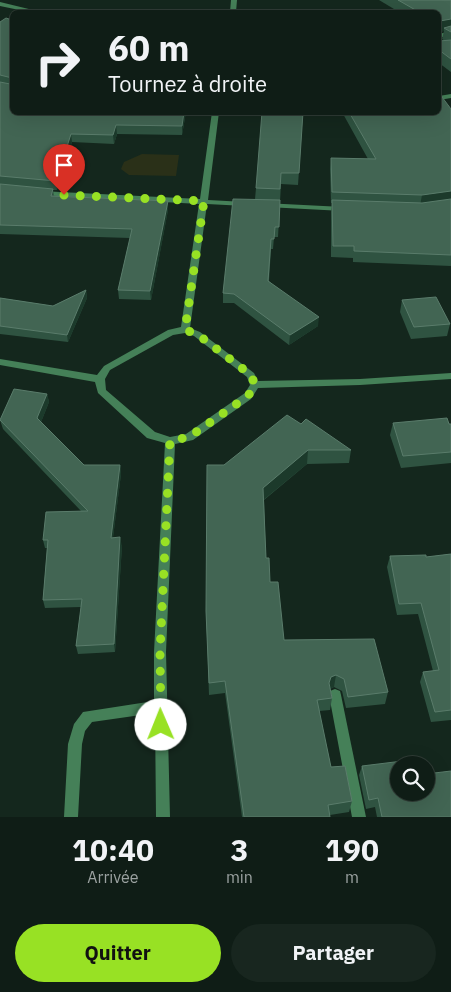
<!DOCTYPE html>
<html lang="fr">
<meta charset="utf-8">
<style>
body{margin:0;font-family:"IBM Plex Sans",sans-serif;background:#18261f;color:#f1f3f6;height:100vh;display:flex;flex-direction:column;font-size:19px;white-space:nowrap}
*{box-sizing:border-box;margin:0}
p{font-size:16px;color:#9ba2a1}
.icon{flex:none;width:28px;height:28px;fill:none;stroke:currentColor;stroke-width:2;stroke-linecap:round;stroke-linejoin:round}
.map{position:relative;height:817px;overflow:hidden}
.details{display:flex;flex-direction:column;background:#0f1d16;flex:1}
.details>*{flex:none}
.banner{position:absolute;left:10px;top:10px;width:431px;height:105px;border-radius:8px;box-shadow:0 5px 20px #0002,0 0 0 1px #2f3b35;background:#0f1d16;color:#f1f3f6;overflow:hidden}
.tools{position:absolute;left:390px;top:756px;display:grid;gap:10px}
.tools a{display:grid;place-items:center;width:45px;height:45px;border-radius:50%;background:#0f1d16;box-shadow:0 5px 20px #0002,0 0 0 1px #2f3b35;font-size:25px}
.pin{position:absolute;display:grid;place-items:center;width:42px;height:42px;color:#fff;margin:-51px -21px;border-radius:50% 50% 50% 0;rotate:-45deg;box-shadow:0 0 5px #0007}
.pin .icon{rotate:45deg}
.me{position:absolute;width:55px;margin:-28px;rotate:359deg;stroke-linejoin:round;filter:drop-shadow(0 0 4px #0008)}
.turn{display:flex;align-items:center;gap:18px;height:105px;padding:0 15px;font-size:22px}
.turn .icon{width:65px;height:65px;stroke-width:2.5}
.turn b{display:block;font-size:35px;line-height:42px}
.eta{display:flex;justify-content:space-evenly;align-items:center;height:85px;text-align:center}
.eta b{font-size:30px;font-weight:800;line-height:35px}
.cta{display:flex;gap:10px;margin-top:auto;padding:10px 15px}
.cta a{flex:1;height:58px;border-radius:30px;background:#98e124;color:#111;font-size:20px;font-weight:800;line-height:58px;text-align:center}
.cta a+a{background:#18261f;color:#f1f3f6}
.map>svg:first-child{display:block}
.green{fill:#2a3018}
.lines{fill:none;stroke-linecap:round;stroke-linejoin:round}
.minor{fill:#458058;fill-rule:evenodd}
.tertiary{fill:#458058;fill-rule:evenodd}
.wall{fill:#2f5341}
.shaded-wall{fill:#1c3a2b}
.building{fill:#426553;stroke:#5a7c6b}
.route{stroke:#98e124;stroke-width:9;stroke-dasharray:0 16.2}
</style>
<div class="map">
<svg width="451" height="817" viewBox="0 0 451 817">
<rect width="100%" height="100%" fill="#14271d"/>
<path class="green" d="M 142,154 L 179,155 L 176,176 L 129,175 L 121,169 L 124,162 Z"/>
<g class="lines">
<g class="minor">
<path d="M 231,0 L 237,0 L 236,12 L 230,12 Z"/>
<path d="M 451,94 L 451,98 L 439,100 L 439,96 Z"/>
<path d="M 212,112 L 219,112 L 208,200 L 245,202 L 249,204 L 245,206 L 207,204 L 190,328 L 200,332 L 254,373 L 258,381 L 360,379 L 451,373 L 451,379 L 360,385 L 258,388 L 251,399 L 193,440 L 175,444 L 166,652 L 170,817 L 156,817 L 155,713 L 92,722 L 85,731 L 82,744 L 78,817 L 64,817 L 68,744 L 74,724 L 83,712 L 154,701 L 154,652 L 165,443 L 147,438 L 98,393 L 95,382 L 0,365 L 0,359 L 97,375 L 104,366 L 168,330 L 181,327 L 199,204 L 40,195 L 36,193 L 40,191 L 200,199 ZM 185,333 L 194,336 L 247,377 L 250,385 L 245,393 L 186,434 L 170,437 L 155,432 L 106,390 L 105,379 L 110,370 L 173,335 Z"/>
<path d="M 264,203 L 343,207 L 347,209 L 343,211 L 267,207 L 264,207 Z"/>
<path d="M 335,689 L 340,691 L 341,695 L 366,817 L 352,817 L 329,695 L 330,691 Z"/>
</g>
<g class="tertiary">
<path d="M 0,2 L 37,11 L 38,12 L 29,12 L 0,6 Z"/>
<path d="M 451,31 L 451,35 L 439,38 L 439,34 Z"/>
</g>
</g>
<g class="wall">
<path d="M 379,0 L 451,0 L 451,72 L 439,63 L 439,41 L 445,41 L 442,39 L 444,31 L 439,32 L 439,12 L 399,12 Z"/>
<path d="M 12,20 L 12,112 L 186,112 L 182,135 L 117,134 L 114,144 L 72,142 L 57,190 L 53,190 L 54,196 L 168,201 L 168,210 L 151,300 L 119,299 L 118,290 L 130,238 L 0,234 L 0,22 Z"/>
<path d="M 451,109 L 451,266 L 353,262 L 353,258 L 331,257 L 331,212 L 332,203 L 331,203 L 330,169 L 331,158 L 368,159 L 342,112 L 439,112 Z"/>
<path d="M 303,112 L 298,185 L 281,184 L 278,237 L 274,237 L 273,249 L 271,249 L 269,281 L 318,326 L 289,345 L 234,303 L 223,303 L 223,293 L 255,199 L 256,188 Z"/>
<path d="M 86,290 L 87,298 L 68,342 L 0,334 L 0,298 L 53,306 Z"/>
<path d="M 402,300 L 450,324 L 447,336 L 411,339 L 400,312 Z"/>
<path d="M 47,394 L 49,402 L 41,422 L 84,465 L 120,465 L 121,474 L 113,537 L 122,546 L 115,652 L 78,654 L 76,646 L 81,607 L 45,608 L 43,600 L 47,548 L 45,548 L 43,540 L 81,511 L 3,429 L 0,420 Z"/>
<path d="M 393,423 L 451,424 L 451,463 L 401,468 L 390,435 Z"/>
<path d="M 301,424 L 351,450 L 349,463 L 307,464 L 264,500 L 266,558 L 270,582 L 284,640 L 388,692 L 385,704 L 346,708 L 342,691 L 334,687 L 330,689 L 332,698 L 330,710 L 319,711 L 331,767 L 352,801 L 349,812 L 330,815 L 330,817 L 242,817 L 225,693 L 209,695 L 206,611 L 224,465 Z"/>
<path d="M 451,554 L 451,720 L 431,722 L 420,682 L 423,672 L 433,671 L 418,614 L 397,615 L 387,567 L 390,556 L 426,557 Z"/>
<path d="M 362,766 L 399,792 L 451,817 L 377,817 L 375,807 L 366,809 L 359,775 Z"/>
</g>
<g class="shaded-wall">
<path d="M 451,19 L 451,30 L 444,28 L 444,31 L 439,32 L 439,26 L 440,21 Z"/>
<path d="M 184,112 L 186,112 L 182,135 L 182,126 Z"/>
<path d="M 116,125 L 117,134 L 114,144 L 113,135 Z"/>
<path d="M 71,134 L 72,142 L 57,190 L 56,181 Z"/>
<path d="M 451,191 L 451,202 L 420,206 L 422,195 Z"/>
<path d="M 168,201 L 168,210 L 151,300 L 150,291 Z"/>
<path d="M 86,290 L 87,298 L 68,342 L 67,335 Z"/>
<path d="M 319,317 L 318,326 L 289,345 L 290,335 Z"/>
<path d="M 47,394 L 49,402 L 39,427 L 37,418 Z"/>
<path d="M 308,450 L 307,464 L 262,501 L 263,488 Z"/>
<path d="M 120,465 L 121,474 L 112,546 L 111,538 Z"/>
<path d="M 120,537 L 122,546 L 115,652 L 114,644 Z"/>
<path d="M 336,675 L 334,687 L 329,689 L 329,683 L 331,677 Z"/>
</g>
<g class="building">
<path d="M 398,0 L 451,0 L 451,19 L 440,21 L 439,25 L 439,12 L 419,12 Z"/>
<path d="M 6,18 L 12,20 L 12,112 L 184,112 L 182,126 L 116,125 L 113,135 L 71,134 L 56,181 L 0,176 L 0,82 L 10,84 L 12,78 L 0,75 L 0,22 Z"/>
<path d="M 451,26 L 451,32 L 444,28 Z"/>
<path d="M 451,40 L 451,59 L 439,50 L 439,41 Z"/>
<path d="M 439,93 L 451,109 L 451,191 L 422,195 L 332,192 L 331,158 L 376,159 L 349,112 L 439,112 Z"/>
<path d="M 262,112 L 303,112 L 299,173 L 281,173 L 280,189 L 256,188 Z"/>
<path d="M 0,184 L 53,189 L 51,196 L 168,201 L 150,291 L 118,290 L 132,229 L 0,225 Z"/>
<path d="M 233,199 L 280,200 L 279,227 L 275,227 L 274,239 L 271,239 L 268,281 L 319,317 L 290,335 L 234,294 L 223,293 Z"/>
<path d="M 451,199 L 451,255 L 354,251 L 354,246 L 333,246 L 332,200 L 422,203 Z"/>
<path d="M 86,290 L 67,335 L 0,326 L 0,298 L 53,306 Z"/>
<path d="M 436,297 L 450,324 L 414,327 L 402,300 Z"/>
<path d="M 14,389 L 47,394 L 37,418 L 84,465 L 120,465 L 111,538 L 120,537 L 114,644 L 76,646 L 82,599 L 43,600 L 48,540 L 43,540 L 46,512 L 88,511 L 0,420 Z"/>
<path d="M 287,415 L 301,424 L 306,419 L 351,450 L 308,450 L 263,488 L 266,558 L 269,558 L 270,582 L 278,582 L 284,640 L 374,639 L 388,692 L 348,697 L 344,679 L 336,675 L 331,677 L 329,683 L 332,698 L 317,700 L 331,767 L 345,766 L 352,801 L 328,805 L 330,817 L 244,817 L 225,681 L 209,683 L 206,611 L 207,465 L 224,465 Z"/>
<path d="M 447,418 L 449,424 L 451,424 L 451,452 L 403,456 L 393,423 Z"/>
<path d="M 451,554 L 451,710 L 435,712 L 423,672 L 439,670 L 421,603 L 399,604 L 390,556 L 426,555 L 426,557 Z"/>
<path d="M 419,759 L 421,765 L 399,765 L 399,792 L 426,792 L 426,774 L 451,771 L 451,817 L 382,817 L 378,798 L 369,800 L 362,766 Z"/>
</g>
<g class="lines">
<path class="route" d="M 64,195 L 204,201 L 185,330 L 197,334 L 251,375 L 255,385 L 248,396 L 189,437 L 170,441 L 160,652 L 161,725"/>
</g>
</svg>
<div class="tools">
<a><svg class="icon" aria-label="search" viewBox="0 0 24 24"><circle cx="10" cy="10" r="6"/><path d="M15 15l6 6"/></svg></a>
</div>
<div class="pin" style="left:64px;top:195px;background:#d93025"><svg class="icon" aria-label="arrive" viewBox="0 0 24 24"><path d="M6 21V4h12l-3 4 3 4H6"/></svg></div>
<svg class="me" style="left:161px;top:725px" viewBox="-20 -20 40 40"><circle r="19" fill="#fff"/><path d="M0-13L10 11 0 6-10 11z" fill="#98e124"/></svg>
<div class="banner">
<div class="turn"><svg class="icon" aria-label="right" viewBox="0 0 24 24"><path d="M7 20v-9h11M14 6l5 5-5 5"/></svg><div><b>60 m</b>Tournez à droite</div></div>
</div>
</div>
<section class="details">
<div class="eta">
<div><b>10:40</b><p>Arrivée</p></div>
<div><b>3</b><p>min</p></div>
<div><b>190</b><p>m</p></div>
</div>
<div class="cta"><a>Quitter</a><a>Partager</a></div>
</section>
